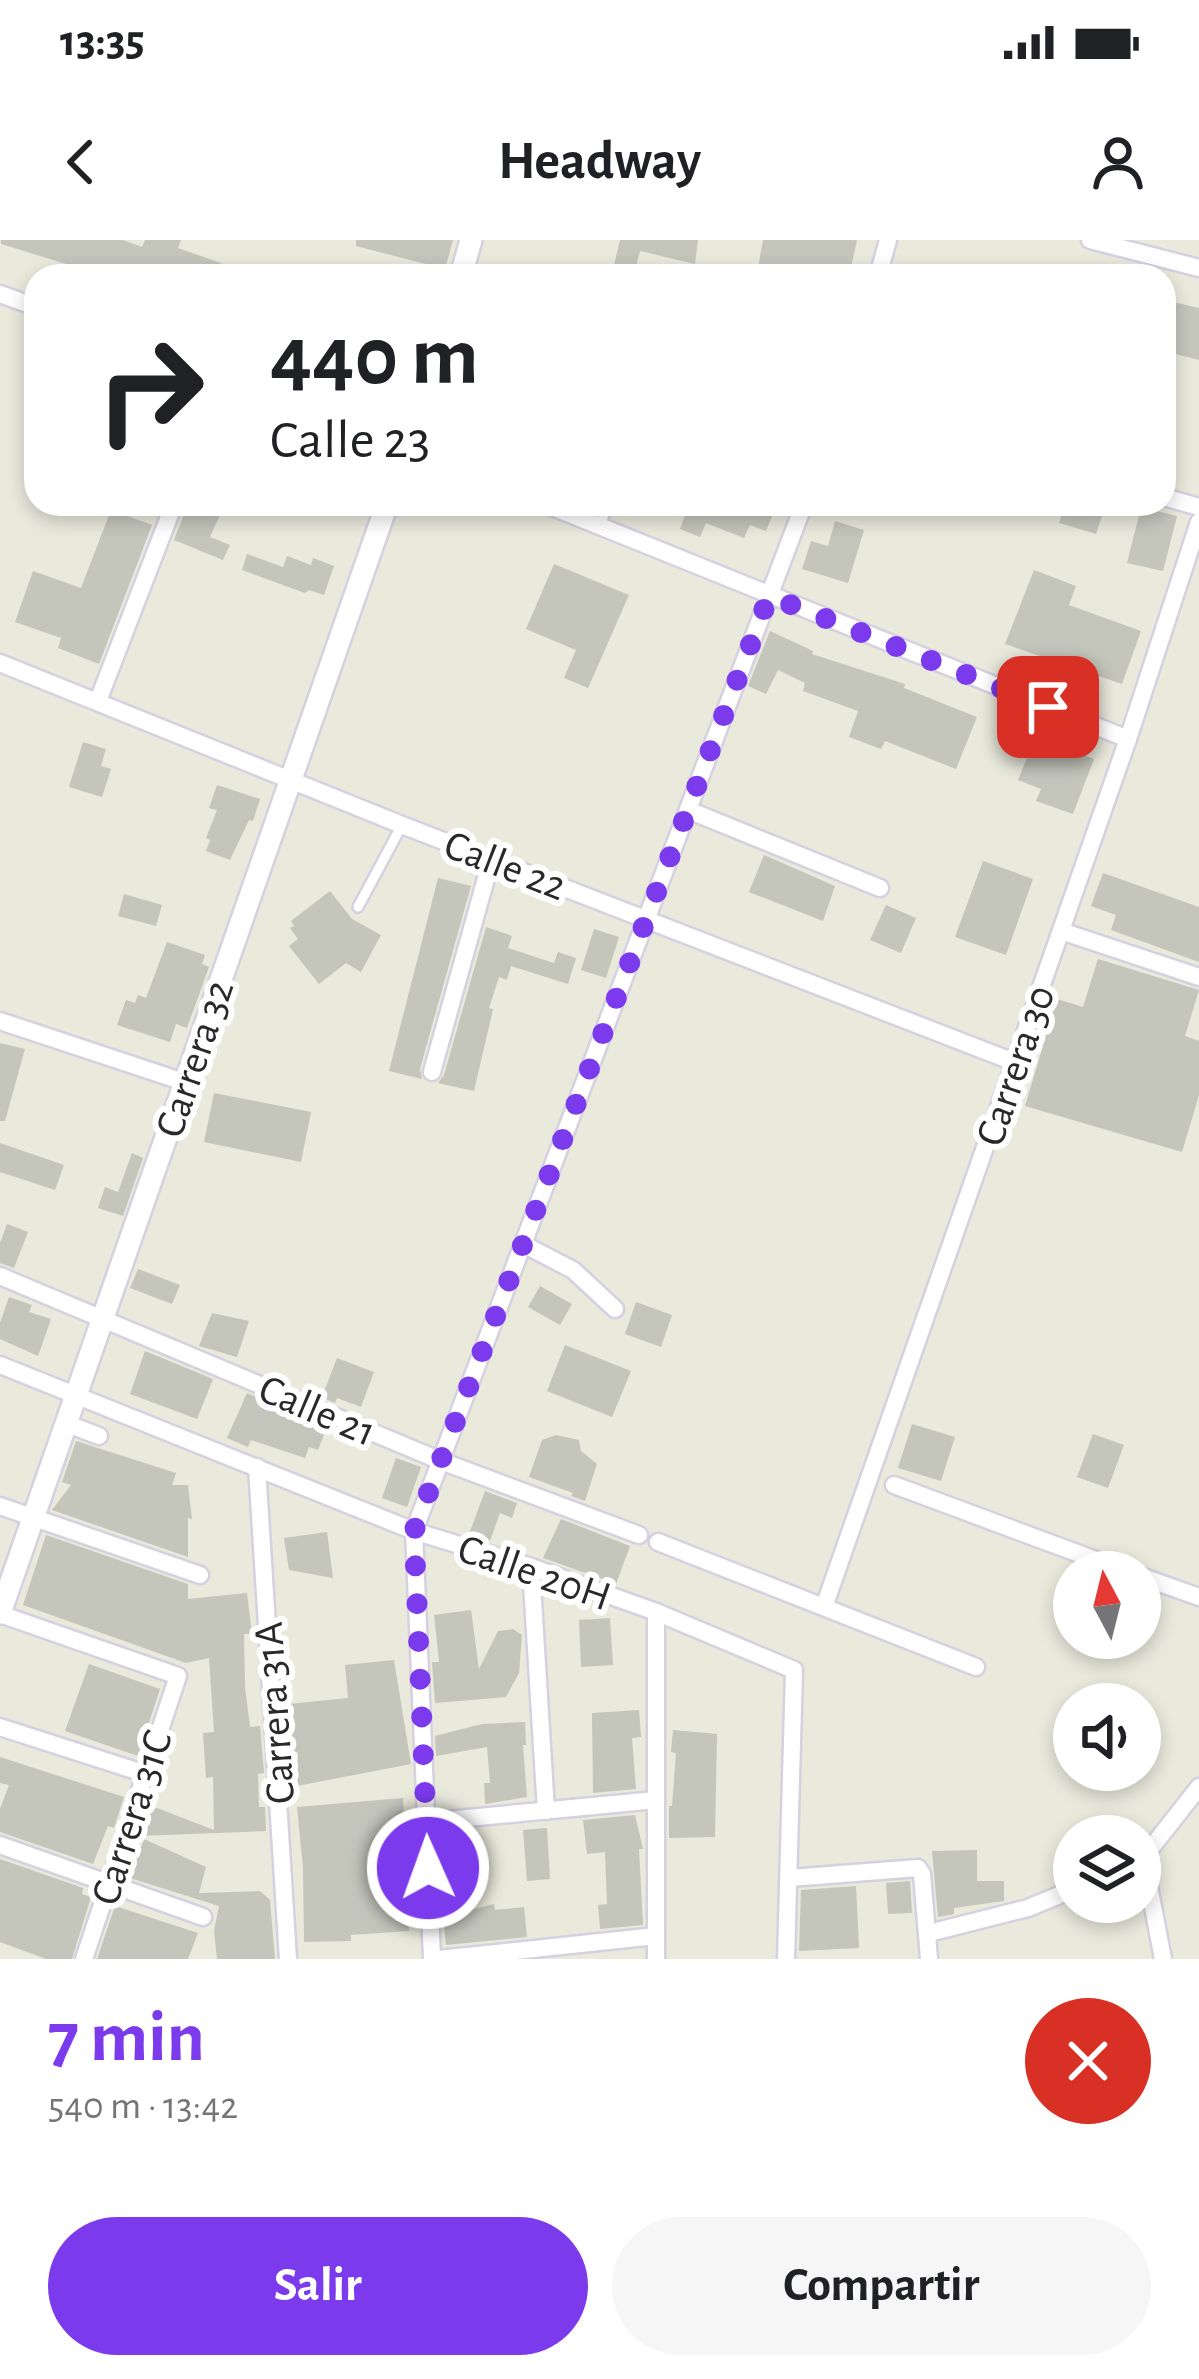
<!DOCTYPE html>
<html lang="es">
<meta charset="utf-8">
<style>
body{margin:0;font-family:"Alegreya Sans",sans-serif;background:#f6f6f6;color:#202124;height:100vh;display:flex;flex-direction:column;font-size:45px;white-space:nowrap}
*{box-sizing:border-box;margin:0}
p{font-size:39px;color:#757577}
.icon{flex:none;width:66px;height:66px;fill:none;stroke:currentColor;stroke-width:2;stroke-linecap:round;stroke-linejoin:round}
.map{position:relative;height:1719px;overflow:hidden}
.sheet{display:flex;flex-direction:column;background:#fff;flex:1}
.sheet>*{flex:none}
.guide{position:absolute;left:24px;top:24px;width:1152px;height:252px;border-radius:36px;box-shadow:0 6px 18px #0003;background:#fff;color:#202124;overflow:hidden}
.needle{width:78px;rotate:353deg}
.controls{position:absolute;left:1053px;top:1311px;display:grid;gap:24px}
.controls a{display:grid;place-items:center;width:108px;height:108px;border-radius:50%;background:#fff;box-shadow:0 6px 18px #0003;font-size:60px}
.pin{position:absolute;display:grid;place-items:center;width:102px;height:102px;color:#fff;margin:-51px;border-radius:24px;box-shadow:0 6px 18px #0006}
.me{position:absolute;width:132px;margin:-66px;rotate:358deg;stroke-linejoin:round;filter:drop-shadow(0 0 9px #0008)}
.turn{display:flex;align-items:center;gap:42px;height:252px;padding:0 48px;font-size:54px}
.turn .icon{width:156px;height:156px;stroke-width:2.5}
.turn b{display:block;font-size:84px;line-height:102px}
.round{display:grid;place-items:center;flex:none;width:126px;height:126px;border-radius:63px;background:#f6f6f6}
.head{display:flex;align-items:center;justify-content:space-between;height:204px;padding:0 48px}
h1{font-size:72px;font-weight:600;line-height:90px;color:#7c3aed}
.button{display:flex;gap:24px;margin-top:auto;padding:24px 48px}
.button a{flex:1;height:138px;border-radius:72px;background:#7c3aed;color:#fff;font-size:48px;font-weight:600;line-height:138px;text-align:center}
.button a+a{background:#f6f6f6;color:#202124}
.status{display:flex;justify-content:space-between;align-items:center;height:84px;padding:0 60px;background:#fff;direction:ltr}
.status svg{height:33px;fill:currentColor}
header{display:flex;justify-content:space-between;align-items:center;height:156px;padding:0 48px;background:#fff;font-size:54px;font-weight:600}
.map>svg:first-child{display:block}
.building{fill:#c4c5bb}
.lines{fill:none;stroke-linecap:round;stroke-linejoin:round}
.service-casing{stroke:#d5d1e0;stroke-width:14}
.minor-casing{stroke:#d5d1e0;stroke-width:21}
.tertiary-casing{stroke:#d5d1e0;stroke-width:26}
.service{stroke:#fff;stroke-width:9}
.minor{stroke:#fff;stroke-width:16}
.tertiary{stroke:#fff;stroke-width:21}
.route{stroke:#7c3aed;stroke-width:21;stroke-dasharray:0 37.8}
.labels{text-anchor:middle;stroke-width:12;stroke-linejoin:round;paint-order:stroke}
.street-label{font-size:42px;fill:#292929;stroke:#fff}
</style>
<div class="status"><b>13:35</b><svg viewBox="0 0 49 12"><path d="M0 12V9h3v3zM5 12V6h3v6zM10 12V3h3v9zM15 12V0h3v12zM26 1h20v11H26zM47 4h2v5h-2z"/></svg></div>
<header><svg class="icon" aria-label="back" viewBox="0 0 24 24"><path d="M15 5l-7 7 7 7"/></svg>Headway<svg class="icon" aria-label="person" viewBox="0 0 24 24"><circle cx="12" cy="8" r="4"/><path d="M4 21q1-7 8-7t8 7"/></svg></header>
<div class="map">
<svg width="1199" height="1719" viewBox="0 0 1199 1719">
<rect width="100%" height="100%" fill="#e9e9dc"/>
<g class="building">
<path d="M 1,0 L 123,0 L 142,7 L 145,0 L 181,0 L 178,8 L 252,34 L 71,36 L 76,27 L 1,4 Z"/>
<path d="M 356,0 L 453,0 L 445,29 L 356,6 Z"/>
<path d="M 620,0 L 698,0 L 695,24 L 640,11 L 635,31 L 614,25 Z"/>
<path d="M 763,0 L 857,0 L 850,32 L 809,24 L 807,36 L 758,28 Z"/>
<path d="M 1164,60 L 1199,68 L 1199,120 L 1164,111 Z"/>
<path d="M 188,264 L 225,264 L 210,297 L 230,305 L 223,320 L 174,300 Z"/>
<path d="M 689,264 L 777,264 L 766,291 L 750,285 L 744,298 L 706,283 L 700,297 L 680,289 Z"/>
<path d="M 1065,264 L 1106,264 L 1096,294 L 1059,283 Z"/>
<path d="M 1141,267 L 1177,276 L 1163,331 L 1127,323 Z"/>
<path d="M 111,270 L 152,285 L 99,424 L 58,408 L 61,398 L 15,382 L 33,331 L 81,348 Z"/>
<path d="M 835,281 L 864,290 L 848,343 L 802,329 L 811,301 L 828,306 Z"/>
<path d="M 247,314 L 283,327 L 287,316 L 311,325 L 313,318 L 334,326 L 324,355 L 309,350 L 305,353 L 242,330 Z"/>
<path d="M 554,324 L 629,355 L 588,448 L 564,438 L 576,410 L 526,389 Z"/>
<path d="M 1034,330 L 1076,346 L 1069,365 L 1141,391 L 1122,444 L 1005,404 Z"/>
<path d="M 770,391 L 813,411 L 812,414 L 905,444 L 904,448 L 977,477 L 956,529 L 885,501 L 881,509 L 849,497 L 858,471 L 803,451 L 805,443 L 778,430 L 766,454 L 748,446 Z"/>
<path d="M 1029,476 L 1065,489 L 1059,506 L 1094,519 L 1073,574 L 1036,561 L 1041,549 L 1018,540 L 1027,518 L 1015,513 Z"/>
<path d="M 83,502 L 106,509 L 101,526 L 111,529 L 102,557 L 69,547 Z"/>
<path d="M 217,545 L 260,559 L 253,581 L 249,580 L 230,620 L 206,611 L 210,600 L 206,598 L 217,570 L 209,568 Z"/>
<path d="M 764,615 L 835,646 L 823,681 L 749,652 Z"/>
<path d="M 983,621 L 1033,639 L 1006,715 L 955,697 Z"/>
<path d="M 1103,633 L 1199,667 L 1199,722 L 1111,690 L 1116,675 L 1091,666 Z"/>
<path d="M 438,638 L 471,646 L 420,829 L 422,839 L 389,831 Z"/>
<path d="M 330,651 L 352,679 L 381,695 L 361,732 L 346,723 L 319,744 L 289,706 L 298,699 L 290,688 L 294,686 L 291,681 Z"/>
<path d="M 124,654 L 162,665 L 156,686 L 118,676 Z"/>
<path d="M 886,665 L 916,678 L 901,713 L 870,700 Z"/>
<path d="M 486,687 L 512,696 L 508,708 L 554,723 L 558,712 L 576,718 L 568,744 L 511,726 L 507,740 L 499,737 L 489,768 L 493,769 L 474,851 L 438,843 L 444,835 Z"/>
<path d="M 594,689 L 619,697 L 606,738 L 581,730 Z"/>
<path d="M 167,702 L 205,715 L 202,724 L 209,727 L 187,788 L 176,784 L 170,802 L 117,785 L 126,760 L 135,763 L 138,755 L 146,758 Z"/>
<path d="M 1098,719 L 1199,750 L 1185,796 L 1199,801 L 1199,855 L 1182,912 L 1025,866 L 1057,759 L 1083,767 Z"/>
<path d="M 0,803 L 25,809 L 5,881 L 0,881 Z"/>
<path d="M 214,853 L 311,872 L 301,922 L 204,902 Z"/>
<path d="M 0,903 L 64,925 L 55,950 L 0,932 Z"/>
<path d="M 132,913 L 143,918 L 123,976 L 98,968 L 105,947 L 118,952 Z"/>
<path d="M 7,984 L 28,992 L 14,1028 L 0,1023 L 0,1003 Z"/>
<path d="M 138,1029 L 180,1045 L 172,1064 L 130,1048 Z"/>
<path d="M 540,1046 L 572,1064 L 560,1085 L 528,1067 Z"/>
<path d="M 9,1057 L 32,1065 L 29,1072 L 51,1079 L 38,1116 L 0,1099 L 0,1083 Z"/>
<path d="M 636,1062 L 672,1075 L 661,1107 L 625,1094 Z"/>
<path d="M 212,1073 L 249,1081 L 237,1117 L 199,1106 Z"/>
<path d="M 565,1105 L 631,1131 L 612,1177 L 547,1151 Z"/>
<path d="M 145,1111 L 213,1139 L 197,1179 L 130,1154 Z"/>
<path d="M 337,1118 L 374,1132 L 361,1167 L 337,1158 L 335,1163 L 322,1157 Z"/>
<path d="M 247,1153 L 327,1187 L 318,1210 L 309,1207 L 305,1218 L 251,1200 L 248,1207 L 227,1198 Z"/>
<path d="M 912,1184 L 955,1197 L 941,1241 L 898,1228 Z"/>
<path d="M 1093,1194 L 1124,1205 L 1108,1248 L 1077,1237 Z"/>
<path d="M 556,1195 L 579,1200 L 581,1211 L 597,1224 L 585,1261 L 571,1256 L 573,1253 L 529,1237 L 542,1200 Z"/>
<path d="M 76,1201 L 176,1233 L 172,1245 L 188,1245 L 192,1279 L 188,1278 L 188,1317 L 52,1270 L 71,1245 L 62,1242 Z"/>
<path d="M 396,1218 L 421,1227 L 407,1267 L 382,1258 Z"/>
<path d="M 485,1251 L 517,1263 L 512,1278 L 500,1273 L 490,1301 L 469,1294 Z"/>
<path d="M 561,1279 L 630,1306 L 616,1344 L 543,1318 Z"/>
<path d="M 327,1292 L 333,1338 L 289,1330 L 284,1298 Z"/>
<path d="M 46,1295 L 188,1344 L 188,1359 L 247,1353 L 252,1394 L 244,1394 L 245,1447 L 250,1487 L 260,1486 L 264,1533 L 258,1534 L 259,1567 L 265,1567 L 266,1591 L 138,1596 L 149,1565 L 214,1590 L 213,1537 L 206,1538 L 203,1493 L 214,1492 L 209,1418 L 186,1423 L 23,1365 Z"/>
<path d="M 471,1370 L 479,1429 L 498,1391 L 513,1389 L 522,1395 L 519,1433 L 506,1457 L 435,1463 L 432,1422 L 439,1422 L 434,1375 Z"/>
<path d="M 610,1378 L 613,1425 L 581,1427 L 579,1380 Z"/>
<path d="M 394,1420 L 411,1524 L 297,1546 L 298,1512 L 294,1513 L 289,1464 L 348,1458 L 345,1425 Z"/>
<path d="M 89,1424 L 160,1449 L 138,1516 L 65,1491 Z"/>
<path d="M 639,1470 L 641,1497 L 632,1498 L 636,1549 L 593,1553 L 592,1473 Z"/>
<path d="M 525,1482 L 526,1505 L 523,1505 L 527,1557 L 485,1564 L 484,1543 L 490,1543 L 487,1507 L 436,1516 L 435,1496 L 482,1484 Z"/>
<path d="M 673,1490 L 717,1494 L 715,1597 L 669,1598 L 669,1566 L 672,1566 L 676,1513 L 671,1512 Z"/>
<path d="M 0,1517 L 124,1557 L 114,1588 L 108,1586 L 93,1624 L 0,1592 L 0,1569 L 9,1545 L 0,1543 Z"/>
<path d="M 403,1558 L 404,1576 L 401,1577 L 410,1635 L 403,1635 L 409,1691 L 351,1695 L 351,1701 L 304,1702 L 303,1628 L 297,1567 Z"/>
<path d="M 635,1575 L 643,1609 L 639,1609 L 643,1685 L 600,1689 L 598,1665 L 607,1664 L 605,1612 L 587,1614 L 583,1580 Z"/>
<path d="M 547,1588 L 550,1639 L 527,1641 L 523,1590 Z"/>
<path d="M 144,1599 L 206,1627 L 199,1653 L 260,1651 L 270,1660 L 275,1719 L 217,1719 L 214,1691 L 219,1666 L 130,1638 Z"/>
<path d="M 977,1610 L 977,1641 L 1004,1641 L 1004,1661 L 954,1668 L 954,1674 L 938,1677 L 932,1611 Z"/>
<path d="M 0,1619 L 83,1648 L 82,1654 L 91,1657 L 72,1719 L 46,1719 L 0,1702 Z"/>
<path d="M 910,1641 L 912,1673 L 888,1674 L 886,1643 Z"/>
<path d="M 856,1646 L 859,1708 L 799,1711 L 801,1650 Z"/>
<path d="M 494,1664 L 495,1670 L 524,1667 L 527,1697 L 446,1705 L 443,1677 Z"/>
<path d="M 115,1666 L 198,1693 L 188,1719 L 97,1719 Z"/>
</g>
<g class="lines">
<defs>
<g id="service">
<path d="M 600,286 L 608,264"/>
<path d="M 358,667 L 402,585"/>
</g>
<g id="minor">
<path d="M 1090,0 L 1199,28"/>
<path d="M 878,36 L 888,0"/>
<path d="M 0,54 L 36,67"/>
<path d="M 1164,257 L 1199,267"/>
<path d="M 545,264 L 1128,499"/>
<path d="M 0,423 L 402,585 L 1014,822"/>
<path d="M 98,461 L 174,264"/>
<path d="M 688,570 L 880,648"/>
<path d="M 1061,691 L 1199,737"/>
<path d="M 0,781 L 184,842"/>
<path d="M 432,832 L 492,617"/>
<path d="M 523,1004 L 573,1030 L 615,1069"/>
<path d="M 0,1036 L 441,1221 L 639,1295"/>
<path d="M 0,1125 L 414,1291 L 531,1327 L 656,1372 L 794,1430 L 786,1719"/>
<path d="M 65,1183 L 99,1196"/>
<path d="M 257,1227 L 288,1719"/>
<path d="M 894,1245 L 1128,1332"/>
<path d="M 0,1266 L 200,1335"/>
<path d="M 658,1302 L 976,1427"/>
<path d="M 531,1327 L 546,1571"/>
<path d="M 1140,1336 L 1199,1357"/>
<path d="M 824,1367 L 1128,499 L 1199,282"/>
<path d="M 656,1372 L 656,1719"/>
<path d="M 0,1374 L 178,1436 L 84,1719"/>
<path d="M 0,1487 L 143,1533"/>
<path d="M 426,1582 L 656,1560"/>
<path d="M 0,1605 L 203,1677"/>
<path d="M 1144,1620 L 1163,1719"/>
<path d="M 1140,1622 L 1199,1547"/>
<path d="M 790,1638 L 918,1628 L 922,1634 L 929,1719"/>
<path d="M 929,1693 L 1028,1668 L 1074,1649"/>
<path d="M 432,1719 L 414,1291 L 804,264"/>
<path d="M 439,1719 L 656,1696"/>
</g>
<g id="tertiary">
<path d="M 461,36 L 471,0"/>
<path d="M 0,1373 L 387,264"/>
</g>
</defs>
<use href="#service" class="service-casing"/>
<use href="#minor" class="minor-casing"/>
<use href="#tertiary" class="tertiary-casing"/>
<use href="#service" class="service"/>
<use href="#minor" class="minor"/>
<use href="#tertiary" class="tertiary"/>
</g>
<g class="lines">
<path class="route" d="M 428,1628 L 414,1291 L 769,356 L 1048,467"/>
</g>
<g class="labels">
<g class="street-label">
<text transform="translate(506 624) rotate(21)" y="15">Calle 22</text>
<text transform="translate(193 818) rotate(-71)" y="15">Carrera 32</text>
<text transform="translate(1014 825) rotate(-71)" y="15">Carrera 30</text>
<text transform="translate(318 1169) rotate(23)" y="15">Calle 21</text>
<text transform="translate(535 1331) rotate(19)" y="15">Calle 20H</text>
<text transform="translate(273 1473) rotate(-94)" y="15">Carrera 31A</text>
<text transform="translate(130 1577) rotate(-72)" y="15">Carrera 31C</text>
</g>
</g>
</svg>
<div class="controls">
<a><svg class="needle" viewBox="-14 -14 28 28"><path d="M0-13l5 13h-10z" fill="#e53935"/><path d="M0 13l5-13h-10z" fill="#757577"/></svg></a>
<a><svg class="icon" aria-label="sound" viewBox="0 0 24 24"><path d="M4 9h4l5-4v14l-5-4H4zM17 9q2 3 0 6"/></svg></a>
<a><svg class="icon" aria-label="layers" viewBox="0 0 24 24"><path d="M12 4l9 5-9 5-9-5zM3 14l9 5 9-5"/></svg></a>
</div>
<div class="pin" style="left:1048px;top:467px;background:#d93025"><svg class="icon" aria-label="arrive" viewBox="0 0 24 24"><path d="M6 21V4h12l-3 4 3 4H6"/></svg></div>
<svg class="me" style="left:428px;top:1628px" viewBox="-20 -20 40 40"><circle r="17" fill="#7c3aed" stroke="#fff" stroke-width="3"/><path d="M0-11L8 9 0 5-8 9z" fill="#fff"/></svg>
<div class="guide">
<div class="turn"><svg class="icon" aria-label="right" viewBox="0 0 24 24"><path d="M7 20v-9h11M14 6l5 5-5 5"/></svg><div><b>440 m</b>Calle 23</div></div>
</div>
</div>
<section class="sheet">
<div class="head"><div><h1>7 min</h1><p>540 m · 13:42</p></div><a class="round" style="background:#d93025;color:#fff"><svg class="icon" aria-label="close" viewBox="0 0 24 24"><path d="M6 6l12 12M18 6L6 18"/></svg></a></div>
<div class="button"><a>Salir</a><a>Compartir</a></div>
</section>
